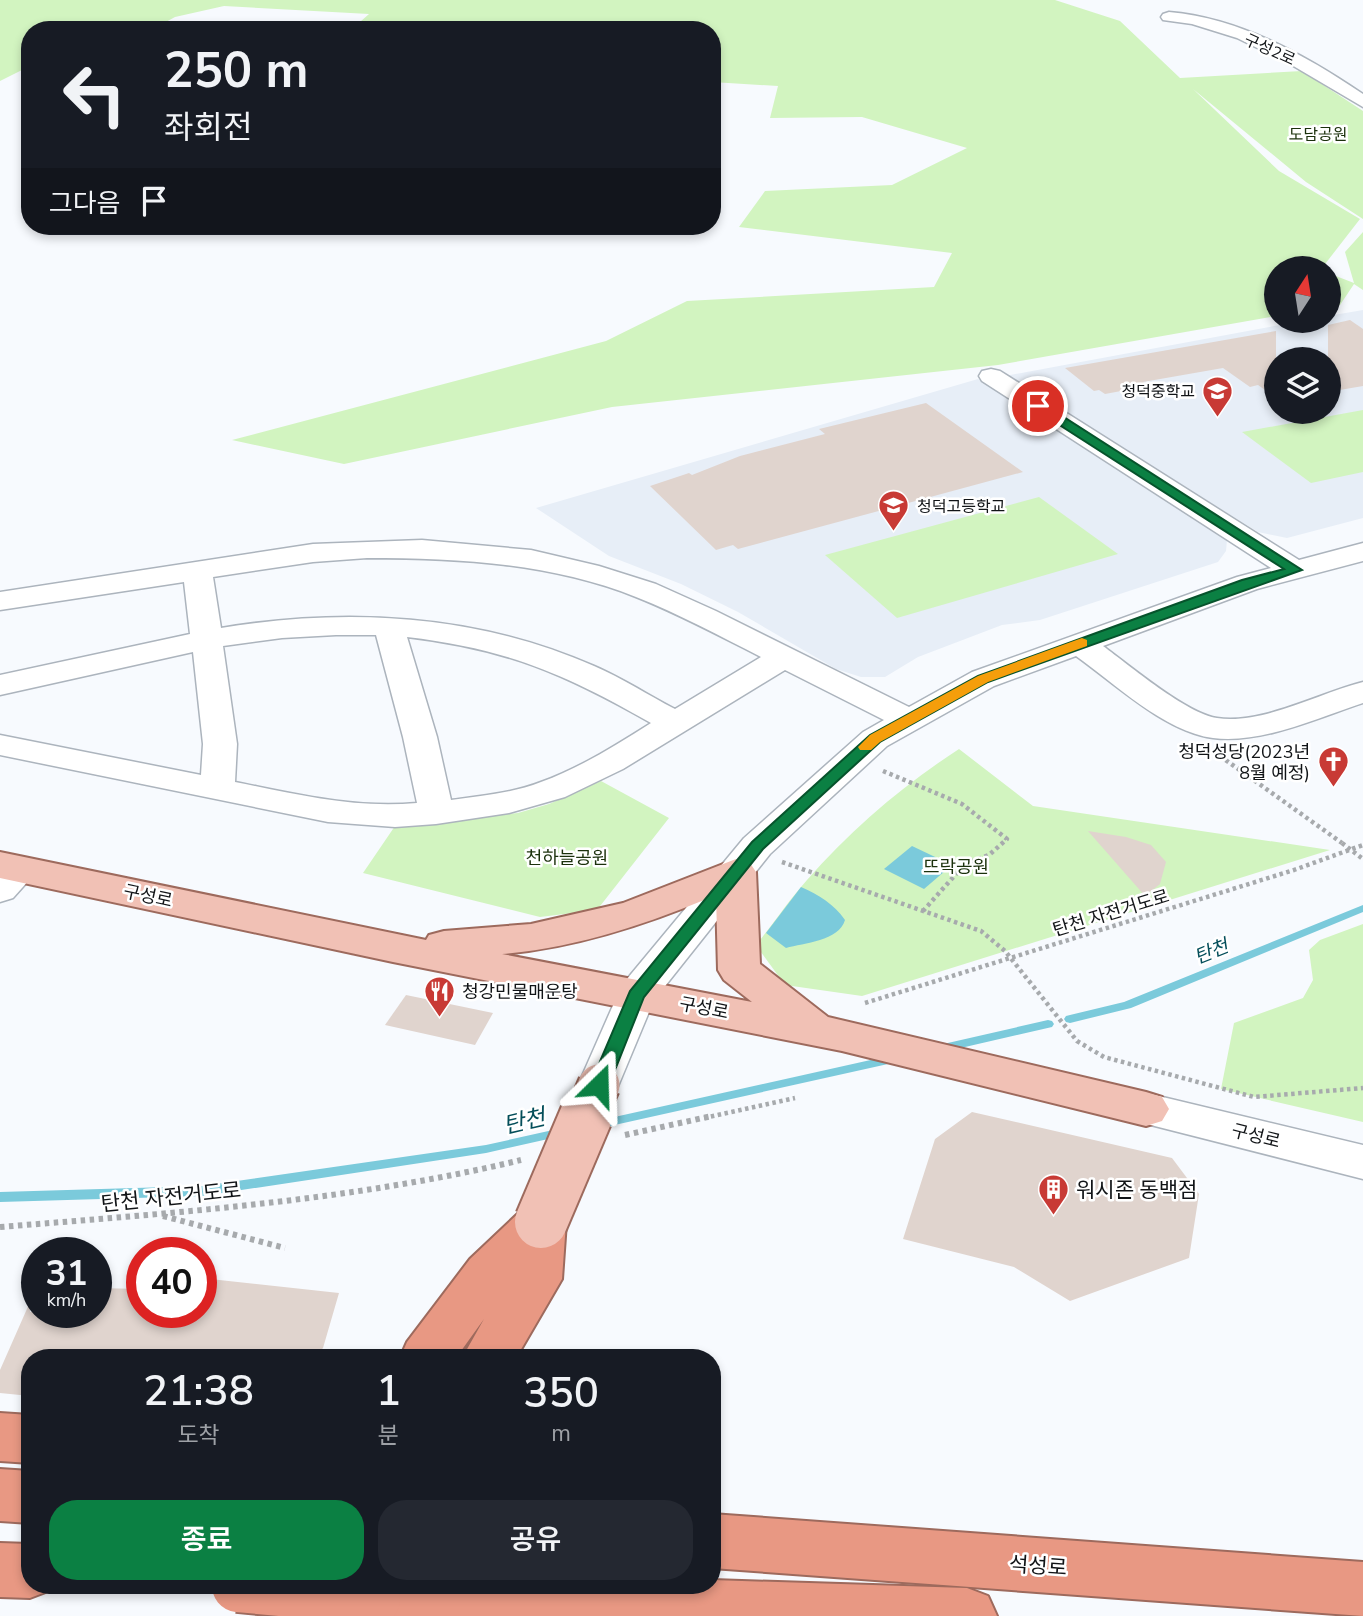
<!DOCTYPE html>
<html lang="ko">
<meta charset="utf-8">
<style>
body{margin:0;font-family:"Nunito Sans","Noto Sans KR",sans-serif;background:#242831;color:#f1f3f6;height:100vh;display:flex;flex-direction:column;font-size:26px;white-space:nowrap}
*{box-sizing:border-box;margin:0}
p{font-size:23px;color:#9ea1a6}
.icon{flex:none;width:38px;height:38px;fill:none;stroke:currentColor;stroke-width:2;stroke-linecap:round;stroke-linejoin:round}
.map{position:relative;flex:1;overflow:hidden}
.details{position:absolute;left:21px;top:1349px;width:700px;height:245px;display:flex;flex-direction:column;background:#171b24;border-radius:28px;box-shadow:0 4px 10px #0003}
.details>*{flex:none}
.hud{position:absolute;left:21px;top:21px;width:700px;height:214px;border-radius:28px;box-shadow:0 4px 10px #0003;background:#171b24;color:#f1f3f6;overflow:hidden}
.needle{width:46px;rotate:12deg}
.controls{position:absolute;left:1264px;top:256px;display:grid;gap:14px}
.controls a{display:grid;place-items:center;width:77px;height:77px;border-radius:50%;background:#171b24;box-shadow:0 4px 10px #0003;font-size:35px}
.speed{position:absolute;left:21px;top:1237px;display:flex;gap:14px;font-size:35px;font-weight:700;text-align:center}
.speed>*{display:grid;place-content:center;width:91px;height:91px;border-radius:50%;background:#171b24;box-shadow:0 4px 10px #0003;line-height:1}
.speed small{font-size:18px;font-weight:400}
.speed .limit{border:10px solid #d22;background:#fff;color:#111}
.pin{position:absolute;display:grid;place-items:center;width:60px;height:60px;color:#fff;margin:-30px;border:4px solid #fff;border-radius:50%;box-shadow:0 2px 7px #0007}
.me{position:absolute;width:77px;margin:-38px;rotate:22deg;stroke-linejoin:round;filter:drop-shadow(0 0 5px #0008)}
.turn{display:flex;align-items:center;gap:24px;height:147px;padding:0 28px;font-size:32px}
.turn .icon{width:91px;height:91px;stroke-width:2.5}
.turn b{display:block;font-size:49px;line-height:60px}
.then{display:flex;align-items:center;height:66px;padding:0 28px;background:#0003;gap:14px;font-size:26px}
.eta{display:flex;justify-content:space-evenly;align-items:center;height:119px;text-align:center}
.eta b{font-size:42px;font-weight:600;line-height:49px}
.action{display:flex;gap:14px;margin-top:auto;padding:14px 28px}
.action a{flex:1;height:80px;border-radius:28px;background:#0b8043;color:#fff;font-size:28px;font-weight:600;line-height:80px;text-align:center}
.action a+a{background:#242831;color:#f1f3f6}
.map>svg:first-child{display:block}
.built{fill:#e7eef7;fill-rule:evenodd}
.green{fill:#d2f4c0}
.water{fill:#7bcadb}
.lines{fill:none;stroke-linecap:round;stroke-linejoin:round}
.stream{fill:#7bcadb;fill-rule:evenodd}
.building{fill:#e0d4ce}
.minor-casing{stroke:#acb4bd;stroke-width:3}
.major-casing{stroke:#9d6a5d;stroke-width:4}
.highway-casing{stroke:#9d6a5d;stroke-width:4}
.path-far1{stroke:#a7aaad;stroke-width:4.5;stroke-dasharray:3.5 3.5;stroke-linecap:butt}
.path{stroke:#a7aaad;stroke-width:6;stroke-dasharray:4.5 4.5;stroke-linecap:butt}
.minor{fill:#fff;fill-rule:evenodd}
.major{fill:#f1c1b5;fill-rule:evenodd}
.highway{fill:#e89883;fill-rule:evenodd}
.major-bridge-far1-casing{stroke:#9d6a5d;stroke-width:45;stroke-linecap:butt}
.major-bridge-casing{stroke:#9d6a5d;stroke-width:56;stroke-linecap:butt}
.highway-bridge-casing{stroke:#9d6a5d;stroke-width:56;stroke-linecap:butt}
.path-bridge{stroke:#a7aaad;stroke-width:4.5;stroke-dasharray:3.5 3.5;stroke-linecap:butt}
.major-bridge-far1{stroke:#f1c1b5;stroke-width:41}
.major-bridge{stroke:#f1c1b5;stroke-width:52}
.highway-bridge{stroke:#e89883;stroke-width:52}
.route{fill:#0b8043;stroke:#07532c;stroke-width:2}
.slow{fill:#f59e0b}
.labels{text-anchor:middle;stroke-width:5;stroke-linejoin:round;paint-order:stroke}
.far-street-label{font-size:16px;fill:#111417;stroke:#fff}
.far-park-label{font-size:16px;fill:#1b310c;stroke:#fff}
.far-poi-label{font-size:16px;fill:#111417;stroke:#fff;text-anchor:end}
.poi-label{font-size:18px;fill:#111417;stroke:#fff;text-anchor:end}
.park-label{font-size:18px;fill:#1b310c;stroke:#fff}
.street-label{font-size:18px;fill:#111417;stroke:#fff}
.water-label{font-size:19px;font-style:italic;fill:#044e5a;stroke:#fff}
.near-poi-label{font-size:21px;fill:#111417;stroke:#fff;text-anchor:start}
.near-street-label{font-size:21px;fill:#111417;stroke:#fff}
.near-water-label{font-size:23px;font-style:italic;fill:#044e5a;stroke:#fff}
</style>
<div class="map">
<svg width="1363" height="1616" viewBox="0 0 1363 1616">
<rect width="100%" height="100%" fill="#f7fafe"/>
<g class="built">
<path d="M 1363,310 L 1363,518 L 1287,538 L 1258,532 L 1005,376 L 1307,320 L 1328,320 L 1328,316 ZM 1276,359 L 1328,359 L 1328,411 L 1276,411 Z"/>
<path d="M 978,379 L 1227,540 L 1226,551 L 1218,562 L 1040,620 L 1002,625 L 918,657 L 885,677 L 861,677 L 836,669 L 738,612 L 681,584 L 609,556 L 536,508 Z"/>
</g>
<g class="green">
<path d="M 0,0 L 1055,0 L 1120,21 L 1180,78 L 1302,71 L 1363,111 L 1363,219 L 1306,182 L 1193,89 L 1279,171 L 1360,219 L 1322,268 L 1276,268 L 1276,316 L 998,365 L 612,407 L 344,464 L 232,440 L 606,341 L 687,301 L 934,287 L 952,253 L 739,227 L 765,191 L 892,185 L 967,148 L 862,117 L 770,118 L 778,86 L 712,82 L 712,30 L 351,30 L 369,14 L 224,6 L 175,17 L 151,30 L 30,30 L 30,66 L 0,81 Z"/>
<path d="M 1363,232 L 1363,290 L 1354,284 L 1340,305 L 1328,307 L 1328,273 L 1354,283 L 1345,252 Z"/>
<path d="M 1363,410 L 1363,472 L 1311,483 L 1242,432 Z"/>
<path d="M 1039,497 L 1118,554 L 897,618 L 825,555 Z"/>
<path d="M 959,749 L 1033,806 L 1330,850 L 862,996 L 785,985 L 758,948 L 760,940 C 776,920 790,899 807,880 C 852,829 902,786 959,749 Z"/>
<path d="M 601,781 L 669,818 L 597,910 L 540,917 L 363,873 L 395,826 L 518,813 L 549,804 Z"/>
<path d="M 1363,924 L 1363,1122 L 1221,1089 L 1234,1023 L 1303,998 L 1313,980 L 1309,950 L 1320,940 Z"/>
</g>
<g class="water">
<path d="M 912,846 L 952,865 L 924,889 L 884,869 Z"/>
<path d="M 801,887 C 819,895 834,904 845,920 C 839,941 804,943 786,948 L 766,933 Z"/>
</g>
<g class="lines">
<g class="stream">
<path d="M 1363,905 L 1363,912 L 1131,1008 L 1070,1023 L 1066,1022 L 1064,1019 L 1066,1016 L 1070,1015 L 1124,1002 Z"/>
<path d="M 1048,1020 L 1052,1021 L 1054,1024 L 1052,1027 L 939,1053 L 935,1052 L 933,1049 L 935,1046 L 939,1045 Z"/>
<path d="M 893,1055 L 897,1056 L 899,1059 L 897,1062 L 601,1128 L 597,1127 L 595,1124 L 597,1121 L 601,1120 Z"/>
<path d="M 562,1128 L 566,1129 L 568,1132 L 566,1135 L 486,1153 L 202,1196 L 0,1202 L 0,1192 L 202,1186 L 486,1145 Z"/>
</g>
</g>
<g class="building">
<path d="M 1350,320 L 1363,329 L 1363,386 L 1328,392 L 1328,325 Z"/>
<path d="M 1276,331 L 1276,398 L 1258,385 L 1250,387 L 1223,368 L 1143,382 L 1148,386 L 1105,394 L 1099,390 L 1094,391 L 1065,368 Z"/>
<path d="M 926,403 L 1023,472 L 738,549 L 733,545 L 716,550 L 650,486 L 689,473 L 692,475 L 740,456 L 825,434 L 819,429 Z"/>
<path d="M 1088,831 L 1126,837 L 1151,845 L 1166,862 L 1160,884 L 1145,896 Z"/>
<path d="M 406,995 L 493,1013 L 475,1045 L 385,1025 Z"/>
<path d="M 972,1112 L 1172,1158 L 1199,1194 L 1189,1258 L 1070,1301 L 1014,1267 L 903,1239 L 935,1139 Z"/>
<path d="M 201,1278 L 339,1293 L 323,1348 L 314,1358 L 30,1358 L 30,1396 L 0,1393 L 0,1370 L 30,1302 L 30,1312 L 96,1312 L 96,1288 L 142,1289 L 142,1312 L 201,1312 Z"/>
</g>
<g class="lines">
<defs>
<g id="minor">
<path d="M 1169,12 C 1240,18 1305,55 1363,94 L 1363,107 L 1290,64 L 1237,38 L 1192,24 L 1163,20 L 1161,17 L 1163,14 Z"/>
<path d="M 991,369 L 1000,371 L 1299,560 L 1363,543 L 1363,561 L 1257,589 L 1103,646 C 1129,665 1187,714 1217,718 C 1262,725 1319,693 1363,682 L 1363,703 C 1317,718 1262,744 1213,738 C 1165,732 1114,683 1076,656 L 994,686 L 887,746 L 770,854 L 654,1000 L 614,1096 L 599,1100 L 584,1096 L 578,1085 L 622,985 L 744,838 L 863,732 L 884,720 L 785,670 L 623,769 L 565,797 L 509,813 L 436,824 L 395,827 L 328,822 L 0,755 L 0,735 L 201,775 L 203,744 L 193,652 L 0,695 L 0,675 L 190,634 L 184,582 L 0,610 L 0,592 L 313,544 L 422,540 L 531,550 L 599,566 L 656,584 L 716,611 L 909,707 L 972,672 L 1237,577 L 1271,568 L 982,381 L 979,376 L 982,371 ZM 367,558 C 457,558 551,563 636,597 C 679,614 720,636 761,657 L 675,709 C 648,695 622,678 594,666 C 477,614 346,607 221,628 L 213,577 L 313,562 ZM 336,635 L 376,635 L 403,737 L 417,803 C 355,809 295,794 235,782 L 237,744 L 223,646 L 282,638 ZM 407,637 C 508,649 565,674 651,723 C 616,745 580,768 541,782 C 513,793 481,796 451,800 L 437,737 Z"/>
<path d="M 21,857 L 34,861 L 39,869 L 13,898 L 0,902 L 0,869 L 8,861 Z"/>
<path d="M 1146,1093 L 1363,1145 L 1363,1179 L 1131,1120 L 1125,1109 L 1131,1098 Z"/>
</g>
<path id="major" d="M 0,852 L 426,940 L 429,935 L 444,931 L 531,924 L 623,903 L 736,859 L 750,863 L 756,872 L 760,964 L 828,1017 L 1146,1092 L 1162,1097 L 1169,1109 L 1162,1121 L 1146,1126 L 842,1051 L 393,962 L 0,878 ZM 716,895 L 718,970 L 724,980 L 752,1002 L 502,954 C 576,948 648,924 716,895 Z"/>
<g id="highway">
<path d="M 541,1203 L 558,1208 L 566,1222 L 562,1279 L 516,1358 L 462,1358 L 484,1319 L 456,1358 L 400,1358 L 407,1342 L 470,1259 L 524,1208 Z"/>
<path d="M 0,1413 L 30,1415 L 30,1463 L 0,1461 Z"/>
<path d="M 0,1469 L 30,1471 L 30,1523 L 0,1521 Z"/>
<path d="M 712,1514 L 1363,1562 L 1363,1616 L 712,1568 Z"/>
<path d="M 0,1543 L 30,1544 L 30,1586 L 53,1586 L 51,1590 L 30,1598 L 0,1597 Z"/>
<path d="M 712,1580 L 967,1588 L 988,1596 L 997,1616 L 352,1616 L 344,1599 L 350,1586 L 712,1586 Z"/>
</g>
</defs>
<use href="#minor" class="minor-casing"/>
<use href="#major" class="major-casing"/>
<use href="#highway" class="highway-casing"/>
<g class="path-far1">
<path d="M 1220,756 L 1342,843"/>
<path d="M 883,771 L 962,804 L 1007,839 L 989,855 L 965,864 L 923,911"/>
<path d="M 782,862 L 981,931 L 1005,951 L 1077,1041 L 1104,1057 L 1254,1097 L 1363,1088"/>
<path d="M 865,1003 L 1294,870 L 1363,845"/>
<path d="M 704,1118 L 795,1098"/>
</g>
<g class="path">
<path d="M 625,1135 L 712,1116"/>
<path d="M 163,1216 L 285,1248"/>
<path d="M 0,1227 C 174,1213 351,1201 521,1160"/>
</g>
<use href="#minor" class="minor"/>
<use href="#major" class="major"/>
<use href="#highway" class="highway"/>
<defs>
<path id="major-bridge-far1" d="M 585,1118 L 599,1085"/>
<path id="major-bridge" d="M 541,1222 L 586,1116"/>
<path id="highway-bridge" d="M 238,1586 L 374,1599"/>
</defs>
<use href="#major-bridge-far1" class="major-bridge-far1-casing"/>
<use href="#major-bridge" class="major-bridge-casing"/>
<use href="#highway-bridge" class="highway-bridge-casing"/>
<path class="path-bridge" d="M 1342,843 L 1363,859"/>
<use href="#major-bridge-far1" class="major-bridge-far1"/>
<use href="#major-bridge" class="major-bridge"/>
<use href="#highway-bridge" class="highway-bridge"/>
</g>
<path class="route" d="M 1033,403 L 1042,403 L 1302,570 L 988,682 L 880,742 L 763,849 L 644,997 L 609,1085 L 606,1090 L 593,1090 L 590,1085 L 630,991 L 752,842 L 870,735 L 978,676 L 1242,580 L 1284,569 L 1033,408 Z"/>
<path class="slow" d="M 1082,638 L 1087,640 L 1087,646 L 988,682 L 880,742 L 871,750 L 860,750 L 858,747 L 870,735 L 978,676 Z"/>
<defs>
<symbol id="school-pin" viewBox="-11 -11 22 30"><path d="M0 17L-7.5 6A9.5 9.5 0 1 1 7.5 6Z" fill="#c83a35" stroke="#fff"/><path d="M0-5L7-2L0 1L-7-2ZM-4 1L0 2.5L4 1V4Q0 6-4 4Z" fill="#fff"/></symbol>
<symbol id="church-pin" viewBox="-11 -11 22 30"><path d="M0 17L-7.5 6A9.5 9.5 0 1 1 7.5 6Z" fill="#c83a35" stroke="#fff"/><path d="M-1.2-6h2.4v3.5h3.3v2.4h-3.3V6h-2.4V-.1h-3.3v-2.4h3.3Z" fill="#fff"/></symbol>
<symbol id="restaurant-pin" viewBox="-11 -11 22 30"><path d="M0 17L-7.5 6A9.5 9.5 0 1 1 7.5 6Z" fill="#c83a35" stroke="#fff"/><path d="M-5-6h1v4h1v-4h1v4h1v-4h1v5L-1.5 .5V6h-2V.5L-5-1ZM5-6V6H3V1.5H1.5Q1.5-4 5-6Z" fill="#fff"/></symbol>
<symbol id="building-pin" viewBox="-11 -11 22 30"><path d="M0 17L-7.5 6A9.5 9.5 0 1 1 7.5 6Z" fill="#c83a35" stroke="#fff"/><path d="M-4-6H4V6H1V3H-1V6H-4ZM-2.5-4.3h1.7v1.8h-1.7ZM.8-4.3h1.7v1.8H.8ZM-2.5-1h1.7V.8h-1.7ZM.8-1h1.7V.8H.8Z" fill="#fff"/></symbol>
</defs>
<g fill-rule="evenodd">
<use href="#school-pin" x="1200" y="374" width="35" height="47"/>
<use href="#school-pin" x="876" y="488" width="35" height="47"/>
<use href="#church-pin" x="1316" y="744" width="35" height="47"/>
<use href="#restaurant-pin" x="422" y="974" width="35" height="47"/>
<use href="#building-pin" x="1036" y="1172" width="35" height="47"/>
</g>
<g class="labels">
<g class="far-street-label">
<text transform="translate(1270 49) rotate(24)" y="6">구성2로</text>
</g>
<g class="far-park-label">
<text x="1318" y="140">도담공원</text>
</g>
<g class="far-poi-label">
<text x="1195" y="397">청덕중학교</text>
<text x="917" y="512" text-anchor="start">청덕고등학교</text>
</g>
<g class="poi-label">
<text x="1310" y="758">청덕성당(2023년<tspan x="1310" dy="21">8월 예정)</tspan></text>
<text x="462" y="998" text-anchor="start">청강민물매운탕</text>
</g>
<g class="park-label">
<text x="567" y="864">천하늘공원</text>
<text x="956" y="873">뜨락공원</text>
</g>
<g class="street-label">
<text transform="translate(148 896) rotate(12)" y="6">구성로</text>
<text transform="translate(1111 913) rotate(-17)" y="6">탄천 자전거도로</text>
<text transform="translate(704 1008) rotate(11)" y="6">구성로</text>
<text transform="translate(1256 1136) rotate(14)" y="6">구성로</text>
</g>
<g class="water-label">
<text transform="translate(1211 951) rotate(-22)" y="7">탄천</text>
</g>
<g class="near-poi-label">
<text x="1076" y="1197">워시존 동백점</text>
</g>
<g class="near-street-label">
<text transform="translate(171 1197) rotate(-6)" y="7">탄천 자전거도로</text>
<text transform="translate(1038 1566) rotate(4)" y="7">석성로</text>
</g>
<g class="near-water-label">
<text transform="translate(524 1121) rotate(-13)" y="8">탄천</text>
</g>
</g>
</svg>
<div class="controls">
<a><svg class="needle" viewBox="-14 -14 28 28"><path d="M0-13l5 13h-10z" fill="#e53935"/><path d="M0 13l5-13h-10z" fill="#9ea1a6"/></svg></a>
<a><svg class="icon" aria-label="layers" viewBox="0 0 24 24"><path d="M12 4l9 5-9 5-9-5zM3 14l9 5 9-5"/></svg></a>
</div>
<div class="speed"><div>31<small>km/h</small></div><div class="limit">40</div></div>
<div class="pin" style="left:1038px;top:406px;background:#d93025"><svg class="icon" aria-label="arrive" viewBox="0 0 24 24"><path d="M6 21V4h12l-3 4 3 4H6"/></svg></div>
<svg class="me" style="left:599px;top:1085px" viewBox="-20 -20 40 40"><path d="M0-17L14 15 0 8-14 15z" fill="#0b8043" stroke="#fff" stroke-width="4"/></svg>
<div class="hud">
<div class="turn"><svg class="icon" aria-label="left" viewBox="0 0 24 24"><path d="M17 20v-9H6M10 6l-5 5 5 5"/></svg><div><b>250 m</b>좌회전</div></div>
<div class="then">그다음<svg class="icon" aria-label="arrive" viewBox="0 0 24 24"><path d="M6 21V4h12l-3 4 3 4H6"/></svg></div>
</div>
<section class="details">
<div class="eta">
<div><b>21:38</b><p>도착</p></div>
<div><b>1</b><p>분</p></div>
<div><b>350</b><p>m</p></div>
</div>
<div class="action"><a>종료</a><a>공유</a></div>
</section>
</div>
